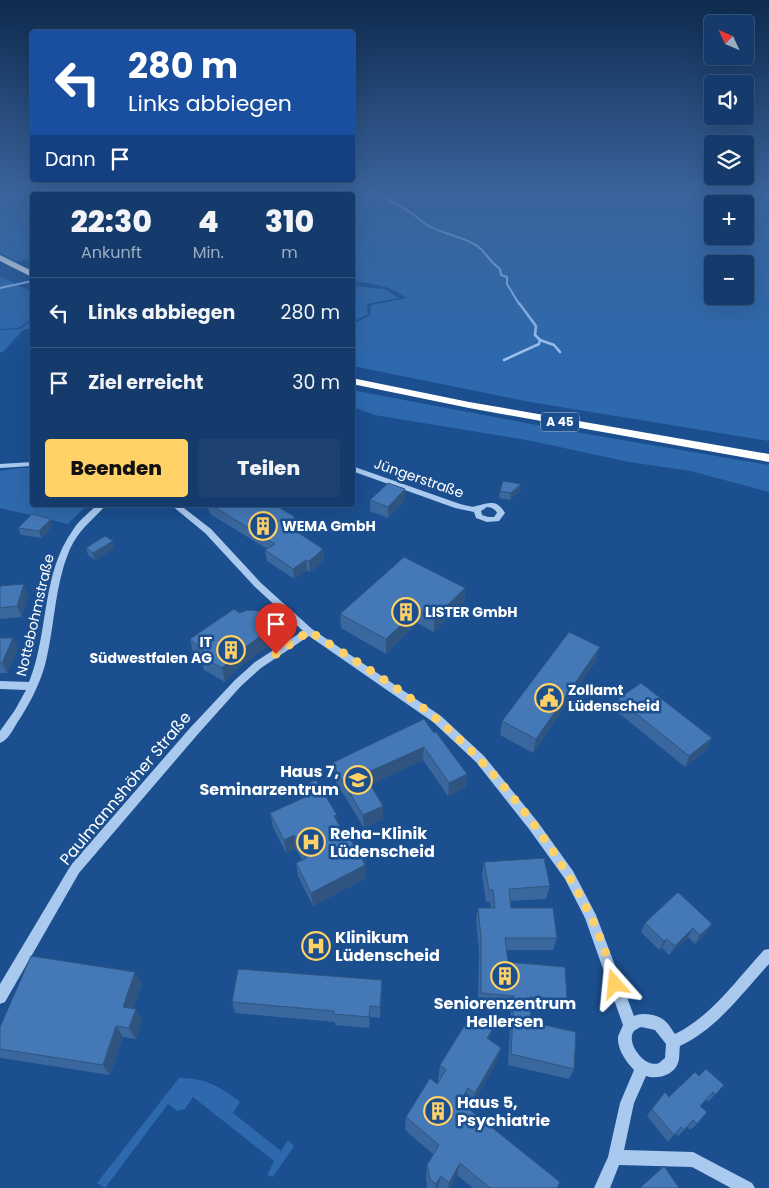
<!DOCTYPE html>
<html lang="de">
<meta charset="utf-8">
<style>
body{margin:0;font-family:Poppins,sans-serif;background:#1d4271;color:#f1f3f6;height:100vh;display:flex;flex-direction:column;font-size:19px;white-space:nowrap}
*{box-sizing:border-box;margin:0}
p{font-size:16px;color:#9dadc1}
.icon{flex:none;width:28px;height:28px;fill:none;stroke:currentColor;stroke-width:2;stroke-linecap:round;stroke-linejoin:round}
.map{position:relative;flex:1;overflow:hidden}
.drawer{position:absolute;left:30px;top:192px;width:325px;height:315px;display:flex;flex-direction:column;background:#143b6b;border-radius:5px;box-shadow:0 5px 20px #0002,0 0 0 1px #33557e}
.drawer>*{flex:none}
.top-card{position:absolute;left:30px;top:30px;width:325px;height:152px;border-radius:5px;box-shadow:0 5px 20px #0002,0 0 0 1px #33557e;background:#1a4fa0;color:#fff;overflow:hidden}
.needle{width:32px;rotate:314deg}
.buttons{position:absolute;left:704px;top:15px;display:grid;gap:10px}
.buttons a{display:grid;place-items:center;width:50px;height:50px;border-radius:5px;background:#143b6b;box-shadow:0 5px 20px #0002,0 0 0 1px #33557e;font-size:25px}
.pin{position:absolute;display:grid;place-items:center;width:42px;height:42px;color:#fff;margin:-51px -21px;border-radius:50% 50% 50% 0;rotate:-45deg;box-shadow:0 0 5px #0007}
.pin .icon{rotate:45deg}
.me{position:absolute;width:55px;margin:-28px;rotate:342deg;stroke-linejoin:round;filter:drop-shadow(0 0 4px #0008)}
.turn{display:flex;align-items:center;gap:18px;height:105px;padding:0 15px;font-size:22px}
.turn .icon{width:65px;height:65px;stroke-width:2.5}
.turn b{display:block;font-size:35px;line-height:42px}
.then{display:flex;align-items:center;height:48px;padding:0 15px;background:#0003;gap:10px;font-size:19px}
.eta{display:flex;justify-content:space-evenly;align-items:center;height:85px;text-align:center}
.eta b{font-size:30px;font-weight:800;line-height:35px}
.button{display:flex;gap:10px;margin-top:auto;padding:10px 15px}
.button a{flex:1;height:58px;border-radius:5px;background:#ffd166;color:#111;font-size:20px;font-weight:800;line-height:58px;text-align:center}
.button a+a{background:#1d4271;color:#f1f3f6}
ul{padding:0;list-style:none}
li{display:flex;align-items:center;gap:15px;height:70px;padding:0 15px;border-top:1px solid #33557e}
li div{flex:1}
li b{display:block;font-size:19px}
li em{font-style:normal}
.map>svg:first-child{display:block}
.green{fill:#2e69ad;fill-rule:evenodd}
.lines{fill:none;stroke-linecap:round;stroke-linejoin:round}
.stream-far1{stroke:#9cc4f0;stroke-width:2}
.stream{stroke:#9cc4f0;stroke-width:2.5}
.minor{fill:#a9c9ee;fill-rule:evenodd}
.highway{fill:#fff;fill-rule:evenodd}
.wall{fill:#3a679d}
.shaded-wall{fill:#305480}
.building{fill:#4478b7;stroke:#305480}
.route{stroke:#ffd166;stroke-width:9;stroke-dasharray:0 16.2}
.labels{text-anchor:middle;stroke-width:5;stroke-linejoin:round;paint-order:stroke}
.shield{fill:#1b4f8f;stroke:#bbcadd;stroke-width:1}
.shield-label{font-size:12px;font-weight:bold;fill:#fff}
.street-label{font-size:14px;fill:#fff;stroke:#1b4f8f}
.poi-label{font-size:14px;font-weight:bold;fill:#fff;stroke:#1b4f8f;text-anchor:start}
.near-poi-label{font-size:16px;font-weight:bold;fill:#fff;stroke:#1b4f8f;text-anchor:start}
.near-street-label{font-size:16px;fill:#fff;stroke:#1b4f8f}
</style>
<div class="map">
<svg width="769" height="1188" viewBox="0 0 769 1188">
<rect width="100%" height="100%" fill="#1b4f8f"/>
<g class="green">
<path d="M 0,191 C 10,191 26,188 29,200 L 18,207 L 19,208 L 32,201 L 32,218 L 25,221 L 32,218 L 32,258 L 17,262 L 0,253 Z"/>
<path d="M 208,191 L 769,191 L 769,441 L 530,402 L 353,366 L 353,324 L 370,315 L 371,305 L 407,298 C 390,285 373,284 353,281 L 352,195 L 208,195 ZM 712,204 L 745,204 L 745,236 L 712,236 ZM 712,264 L 745,264 L 745,296 L 712,296 Z"/>
<path d="M 0,276 L 32,292 L 32,318 L 19,328 L 0,329 Z"/>
<path d="M 353,286 L 384,289 L 399,298 L 367,304 L 368,314 L 353,322 Z"/>
<path d="M 32,320 L 32,329 L 24,329 L 3,352 L 0,352 L 0,330 L 20,329 Z"/>
<path d="M 352,390 L 558,429 L 769,465 L 769,492 L 691,471 L 629,462 L 527,440 L 374,415 L 353,407 Z"/>
<path d="M 20,468 L 32,468 L 32,505 L 87,505 L 68,524 L 0,508 L 0,471 Z"/>
<path d="M 179,1078 C 203,1077 222,1087 240,1102 L 233,1113 L 281,1151 L 288,1140 L 294,1146 L 273,1177 L 267,1175 L 274,1161 L 193,1097 L 185,1109 L 177,1111 L 168,1104 L 105,1188 L 97,1183 Z"/>
</g>
<g class="lines">
<g class="stream-far1">
<path d="M 370,191 C 384,195 393,205 406,208 L 404,209 C 414,213 418,219 427,225 C 443,235 466,236 481,249 C 488,256 490,262 500,269 L 501,275 L 507,277 L 507,284 L 519,304"/>
<path d="M 247,195 L 251,191"/>
<path d="M 0,288 L 32,281"/>
</g>
<g class="stream">
<path d="M 540,340 L 554,345 L 560,352"/>
<path d="M 504,360 L 539,344 L 540,340 L 535,335 L 536,326 L 519,303"/>
</g>
<g class="minor">
<path d="M 32,462 L 32,466 L 0,468 L 0,464 Z"/>
<path d="M 352,466 L 460,504 C 465,505 472,508 476,506 C 489,503 497,499 505,513 L 499,521 L 487,522 L 476,518 L 474,512 L 455,508 L 352,471 ZM 487,507 C 491,507 495,509 497,513 L 494,517 L 488,517 L 482,515 L 481,511 Z"/>
<path d="M 97,505 L 106,505 C 92,521 79,529 70,549 C 54,586 55,627 45,665 C 39,686 29,705 17,723 C 13,730 7,741 0,743 L 0,731 L 15,710 L 26,690 L 0,689 L 0,681 L 29,682 C 49,633 41,574 73,530 C 79,520 89,513 97,505 Z"/>
<path d="M 171,505 L 180,505 L 211,529 L 261,583 L 312,629 L 441,716 L 484,756 L 537,821 L 573,871 L 596,915 L 634,1016 C 641,1012 658,1014 665,1021 C 669,1024 672,1030 675,1034 C 712,1016 737,979 764,950 L 769,949 L 769,964 C 741,994 718,1028 680,1046 C 679,1051 680,1058 678,1063 C 674,1075 657,1080 646,1076 L 634,1103 L 624,1150 L 693,1152 L 752,1183 L 755,1188 L 731,1188 L 692,1167 L 619,1165 L 610,1188 L 594,1188 L 608,1157 L 620,1103 L 634,1070 C 626,1062 617,1049 618,1037 C 619,1033 622,1028 623,1025 L 585,918 L 565,879 L 529,829 L 476,762 L 433,722 L 309,636 L 261,668 L 241,686 L 198,734 L 79,873 L 5,1002 L 0,1004 L 0,984 L 71,865 L 190,728 L 235,680 L 255,662 L 303,631 L 255,587 L 205,533 ZM 641,1027 L 655,1030 L 666,1044 L 665,1058 C 665,1058 659,1063 659,1063 C 645,1069 625,1042 634,1031 C 636,1029 639,1028 641,1027 Z"/>
</g>
<g class="highway">
<path d="M 0,255 L 32,271 L 32,277 L 0,261 Z"/>
<path d="M 352,378 L 469,402 L 769,454 L 769,462 L 469,408 L 352,384 Z"/>
</g>
</g>
<g class="wall">
<path d="M 500,491 L 520,491 L 510,500 L 499,498 Z"/>
<path d="M 370,500 L 405,500 L 388,518 L 370,511 Z"/>
<path d="M 207,505 L 275,505 L 295,517 L 296,528 L 294,530 L 323,549 L 324,559 L 313,570 L 310,572 L 307,570 L 294,579 L 267,561 L 265,550 L 267,549 L 210,514 Z"/>
<path d="M 53,526 L 41,538 L 21,535 L 18,528 Z"/>
<path d="M 86,548 L 115,548 L 95,560 L 88,555 Z"/>
<path d="M 0,586 L 28,595 L 22,617 L 0,619 Z"/>
<path d="M 465,588 L 464,602 L 434,632 L 417,623 L 386,654 L 341,628 L 340,614 Z"/>
<path d="M 267,632 L 266,634 L 268,646 L 237,669 L 225,682 L 204,670 L 201,660 L 193,653 L 190,639 Z"/>
<path d="M 0,638 L 18,648 L 7,673 L 0,673 Z"/>
<path d="M 596,661 L 533,753 L 500,735 L 502,721 Z"/>
<path d="M 618,699 L 708,748 L 685,767 L 615,710 Z"/>
<path d="M 434,733 L 467,774 L 465,788 L 448,796 L 423,760 L 370,785 L 383,806 L 383,819 L 364,828 L 333,777 L 332,763 Z"/>
<path d="M 305,785 L 337,815 L 337,823 L 347,839 L 356,849 L 365,856 L 366,878 L 313,906 L 298,876 L 296,863 L 302,860 L 296,849 L 286,853 L 273,827 L 270,813 L 306,797 Z"/>
<path d="M 484,862 L 550,886 L 546,899 L 510,901 L 511,908 L 557,938 L 553,950 L 506,950 L 508,962 L 567,1000 L 563,1011 L 530,1009 L 531,1022 L 574,1069 L 569,1079 L 508,1065 L 511,1007 L 478,1004 L 479,950 L 476,920 L 478,908 L 491,908 L 490,902 L 486,902 L 482,875 Z"/>
<path d="M 645,923 L 712,924 L 706,933 L 695,944 L 688,937 L 669,955 L 662,948 L 659,950 L 641,932 Z"/>
<path d="M 382,980 L 382,992 L 380,1018 L 370,1017 L 369,1028 L 335,1025 L 335,1022 L 235,1013 L 232,1002 Z"/>
<path d="M 142,983 L 133,1009 L 142,1020 L 136,1039 L 123,1037 L 110,1075 L 1,1058 L 0,1057 L 0,1027 Z"/>
<path d="M 492,1030 L 489,1040 L 496,1063 L 471,1107 L 465,1102 L 463,1105 L 557,1188 L 473,1188 L 457,1175 L 450,1188 L 439,1188 L 438,1187 L 438,1188 L 427,1188 L 426,1177 L 427,1165 L 434,1155 L 405,1130 L 406,1117 L 437,1084 L 439,1081 L 438,1080 L 440,1065 Z"/>
<path d="M 699,1076 L 724,1085 L 708,1102 L 706,1099 L 700,1106 L 697,1124 L 690,1130 L 687,1127 L 678,1136 L 675,1134 L 668,1142 L 647,1116 L 665,1092 L 669,1097 Z"/>
</g>
<g class="shaded-wall">
<path d="M 521,484 L 520,491 L 510,500 L 511,493 Z"/>
<path d="M 405,489 L 405,500 L 388,518 L 388,507 Z"/>
<path d="M 295,517 L 296,528 L 286,535 L 285,524 Z"/>
<path d="M 51,519 L 53,526 L 41,538 L 39,531 Z"/>
<path d="M 113,541 L 115,548 L 95,560 L 93,553 Z"/>
<path d="M 323,549 L 324,559 L 313,570 L 310,572 L 309,561 Z"/>
<path d="M 306,560 L 307,570 L 294,579 L 293,569 Z"/>
<path d="M 24,584 L 28,595 L 22,617 L 17,606 Z"/>
<path d="M 465,588 L 464,602 L 434,632 L 434,618 Z"/>
<path d="M 418,609 L 417,623 L 386,654 L 386,639 Z"/>
<path d="M 265,617 L 268,646 L 237,669 L 225,682 L 222,668 L 261,629 Z"/>
<path d="M 13,638 L 18,648 L 7,673 L 2,663 Z"/>
<path d="M 600,647 L 596,661 L 533,753 L 536,739 Z"/>
<path d="M 712,738 L 708,748 L 685,767 L 689,756 Z"/>
<path d="M 424,747 L 423,760 L 364,788 L 364,774 Z"/>
<path d="M 467,774 L 465,788 L 448,796 L 449,783 Z"/>
<path d="M 383,806 L 383,819 L 364,828 L 363,815 Z"/>
<path d="M 337,815 L 338,828 L 334,816 Z"/>
<path d="M 294,835 L 296,849 L 286,853 L 284,840 Z"/>
<path d="M 365,856 L 366,878 L 313,906 L 311,893 L 361,857 Z"/>
<path d="M 712,924 L 706,933 L 695,944 L 700,935 Z"/>
<path d="M 693,928 L 688,937 L 669,955 L 675,946 Z"/>
<path d="M 667,939 L 662,948 L 659,950 L 664,941 Z"/>
<path d="M 135,972 L 142,983 L 130,1018 L 123,1007 Z"/>
<path d="M 382,980 L 382,992 L 380,1018 L 380,1007 Z"/>
<path d="M 370,1006 L 370,1017 L 369,1028 L 369,1017 Z"/>
<path d="M 136,1009 L 142,1020 L 136,1039 L 129,1028 Z"/>
<path d="M 116,1026 L 123,1037 L 110,1075 L 103,1065 Z"/>
<path d="M 492,1030 L 488,1046 L 487,1038 Z"/>
<path d="M 501,1048 L 496,1063 L 471,1107 L 475,1093 Z"/>
<path d="M 468,1088 L 465,1102 L 457,1116 L 460,1102 Z"/>
<path d="M 460,1163 L 457,1175 L 450,1188 L 448,1188 L 449,1183 Z"/>
<path d="M 441,1176 L 438,1187 L 438,1188 L 435,1188 L 436,1184 Z"/>
</g>
<g class="building">
<path d="M 503,481 L 521,484 L 511,493 L 500,491 Z"/>
<path d="M 388,483 L 405,489 L 388,507 L 370,500 Z"/>
<path d="M 211,505 L 275,505 L 295,517 L 285,524 L 323,549 L 312,559 L 309,561 L 306,560 L 293,569 L 265,550 L 275,544 Z"/>
<path d="M 32,514 L 51,519 L 39,531 L 18,528 Z"/>
<path d="M 105,536 L 113,541 L 93,553 L 86,548 Z"/>
<path d="M 404,557 L 465,588 L 434,618 L 418,609 L 386,639 L 340,614 Z"/>
<path d="M 24,584 L 17,606 L 0,608 L 0,586 Z"/>
<path d="M 234,609 L 239,613 L 248,610 L 260,611 L 265,617 L 261,629 L 266,632 L 235,655 L 222,668 L 200,656 L 204,651 L 190,639 Z"/>
<path d="M 569,632 L 600,647 L 536,739 L 502,721 Z"/>
<path d="M 0,638 L 13,638 L 2,663 L 0,663 Z"/>
<path d="M 641,683 L 712,738 L 689,756 L 618,699 Z"/>
<path d="M 424,719 L 434,733 L 436,732 L 467,774 L 449,783 L 424,747 L 364,774 L 383,806 L 363,815 L 332,763 Z"/>
<path d="M 316,780 L 337,815 L 334,816 L 347,839 L 349,837 L 356,849 L 360,847 L 365,856 L 361,857 L 365,865 L 311,893 L 296,863 L 306,858 L 294,835 L 284,840 L 270,813 L 310,795 L 305,785 Z"/>
<path d="M 544,858 L 550,886 L 509,889 L 511,908 L 553,908 L 557,938 L 505,938 L 508,962 L 565,967 L 567,1000 L 530,997 L 531,1022 L 576,1032 L 574,1069 L 511,1054 L 514,996 L 481,993 L 481,938 L 478,908 L 495,908 L 493,890 L 489,890 L 484,862 Z"/>
<path d="M 678,892 L 712,924 L 700,935 L 693,928 L 675,946 L 667,939 L 664,941 L 645,923 Z"/>
<path d="M 31,956 L 135,972 L 123,1007 L 136,1009 L 129,1028 L 116,1026 L 103,1065 L 0,1049 L 0,1027 Z"/>
<path d="M 238,969 L 382,980 L 380,1007 L 370,1006 L 369,1017 L 334,1014 L 334,1011 L 232,1002 Z"/>
<path d="M 471,1015 L 492,1030 L 487,1038 L 501,1048 L 475,1093 L 468,1088 L 460,1102 L 560,1182 L 557,1188 L 490,1188 L 460,1163 L 449,1183 L 441,1176 L 436,1184 L 430,1179 L 427,1165 L 439,1145 L 406,1117 L 430,1078 L 437,1084 L 446,1070 L 440,1065 Z"/>
<path d="M 706,1069 L 724,1085 L 715,1095 L 713,1092 L 700,1106 L 707,1112 L 697,1124 L 693,1120 L 684,1130 L 681,1127 L 674,1135 L 652,1109 L 665,1092 L 669,1097 L 695,1072 L 699,1076 Z"/>
<path d="M 664,1166 L 679,1188 L 640,1188 Z"/>
</g>
<linearGradient id="sky" x2="0" y2="1"><stop stop-color="#0f2b4f"/><stop offset="0.53" stop-color="#39639b"/><stop offset="1" stop-color="#39639b" stop-opacity="0"/></linearGradient>
<rect width="769" height="358" fill="url(#sky)"/>
<g class="lines">
<path class="route" d="M 276,654 L 309,631 C 354,660 407,692 446,727 C 501,776 556,847 589,913 C 601,936 608,961 615,984"/>
</g>
<defs>
<symbol id="building-ring" viewBox="-11 -11 22 22"><circle r="9.5" fill="#1b4f8f" stroke="#ffd166" stroke-width="1.5"/><path d="M-4-6H4V6H1V3H-1V6H-4ZM-2.5-4.3h1.7v1.8h-1.7ZM.8-4.3h1.7v1.8H.8ZM-2.5-1h1.7V.8h-1.7ZM.8-1h1.7V.8H.8Z" fill="#ffd166"/></symbol>
<symbol id="civic-ring" viewBox="-11 -11 22 22"><circle r="9.5" fill="#1b4f8f" stroke="#ffd166" stroke-width="1.5"/><path d="M-.6-6.5H3V-4.5H.6V-3L4-1V1h2V6H-6V1h2V-1L-.6-3ZM-1.2 2.5V6h2.4V2.5Z" fill="#ffd166"/></symbol>
<symbol id="school-ring" viewBox="-11 -11 22 22"><circle r="9.5" fill="#1b4f8f" stroke="#ffd166" stroke-width="1.5"/><path d="M0-5L7-2L0 1L-7-2ZM-4 1L0 2.5L4 1V4Q0 6-4 4Z" fill="#ffd166"/></symbol>
<symbol id="hospital-ring" viewBox="-11 -11 22 22"><circle r="9.5" fill="#1b4f8f" stroke="#ffd166" stroke-width="1.5"/><path d="M-5-5h3v3.5h4V-5h3V5h-3V1.5h-4V5h-3Z" fill="#ffd166"/></symbol>
</defs>
<g fill-rule="evenodd">
<use href="#building-ring" x="247" y="510" width="32" height="32"/>
<use href="#building-ring" x="390" y="596" width="32" height="32"/>
<use href="#building-ring" x="215" y="634" width="32" height="32"/>
<use href="#civic-ring" x="533" y="682" width="32" height="32"/>
<use href="#school-ring" x="342" y="764" width="32" height="32"/>
<use href="#hospital-ring" x="295" y="826" width="32" height="32"/>
<use href="#hospital-ring" x="300" y="930" width="32" height="32"/>
<use href="#building-ring" x="489" y="960" width="32" height="32"/>
<use href="#building-ring" x="422" y="1095" width="32" height="32"/>
</g>
<g class="labels">
<rect class="shield" x="541" y="412.5" width="38" height="19" rx="4"/>
<g class="shield-label">
<text x="560" y="426">A 45</text>
</g>
<g class="street-label">
<text transform="translate(419 478) rotate(19)" y="5">Jüngerstraße</text>
<text transform="translate(35 615) rotate(-77)" y="5">Nottebohmstraße</text>
</g>
<g class="poi-label">
<text x="282" y="531">WEMA GmbH</text>
<text x="425" y="617">LISTER GmbH</text>
<text x="212" y="647" text-anchor="end">IT<tspan x="212" dy="16">Südwestfalen AG</tspan></text>
<text x="568" y="695">Zollamt<tspan x="568" dy="16">Lüdenscheid</tspan></text>
</g>
<g class="near-poi-label">
<text x="339" y="777" text-anchor="end">Haus 7,<tspan x="339" dy="18">Seminarzentrum</tspan></text>
<text x="330" y="839">Reha-Klinik<tspan x="330" dy="18">Lüdenscheid</tspan></text>
<text x="335" y="943">Klinikum<tspan x="335" dy="18">Lüdenscheid</tspan></text>
<text x="505" y="1009" text-anchor="middle">Seniorenzentrum<tspan x="505" dy="18">Hellersen</tspan></text>
<text x="457" y="1108">Haus 5,<tspan x="457" dy="18">Psychiatrie</tspan></text>
</g>
<g class="near-street-label">
<text transform="translate(125 788) rotate(-50)" y="6">Paulmannshöher Straße</text>
</g>
</g>
</svg>
<div class="buttons">
<a><svg class="needle" viewBox="-14 -14 28 28"><path d="M0-13l5 13h-10z" fill="#e53935"/><path d="M0 13l5-13h-10z" fill="#9dadc1"/></svg></a>
<a><svg class="icon" aria-label="sound" viewBox="0 0 24 24"><path d="M4 9h4l5-4v14l-5-4H4zM17 9q2 3 0 6"/></svg></a>
<a><svg class="icon" aria-label="layers" viewBox="0 0 24 24"><path d="M12 4l9 5-9 5-9-5zM3 14l9 5 9-5"/></svg></a>
<a>+</a>
<a>−</a>
</div>
<div class="pin" style="left:276px;top:654px;background:#d93025"><svg class="icon" aria-label="arrive" viewBox="0 0 24 24"><path d="M6 21V4h12l-3 4 3 4H6"/></svg></div>
<svg class="me" style="left:615px;top:984px" viewBox="-20 -20 40 40"><path d="M0-17L14 15 0 8-14 15z" fill="#ffd166" stroke="#fff" stroke-width="4"/></svg>
<div class="top-card">
<div class="turn"><svg class="icon" aria-label="left" viewBox="0 0 24 24"><path d="M17 20v-9H6M10 6l-5 5 5 5"/></svg><div><b>280 m</b>Links abbiegen</div></div>
<div class="then">Dann<svg class="icon" aria-label="arrive" viewBox="0 0 24 24"><path d="M6 21V4h12l-3 4 3 4H6"/></svg></div>
</div>
<section class="drawer">
<div class="eta">
<div><b>22:30</b><p>Ankunft</p></div>
<div><b>4</b><p>Min.</p></div>
<div><b>310</b><p>m</p></div>
</div>
<ul>
<li><svg class="icon" aria-label="left" viewBox="0 0 24 24"><path d="M17 20v-9H6M10 6l-5 5 5 5"/></svg><div><b>Links abbiegen</b></div><em>280 m</em></li>
<li><svg class="icon" aria-label="arrive" viewBox="0 0 24 24"><path d="M6 21V4h12l-3 4 3 4H6"/></svg><div><b>Ziel erreicht</b></div><em>30 m</em></li>
</ul>
<div class="button"><a>Beenden</a><a>Teilen</a></div>
</section>
</div>
